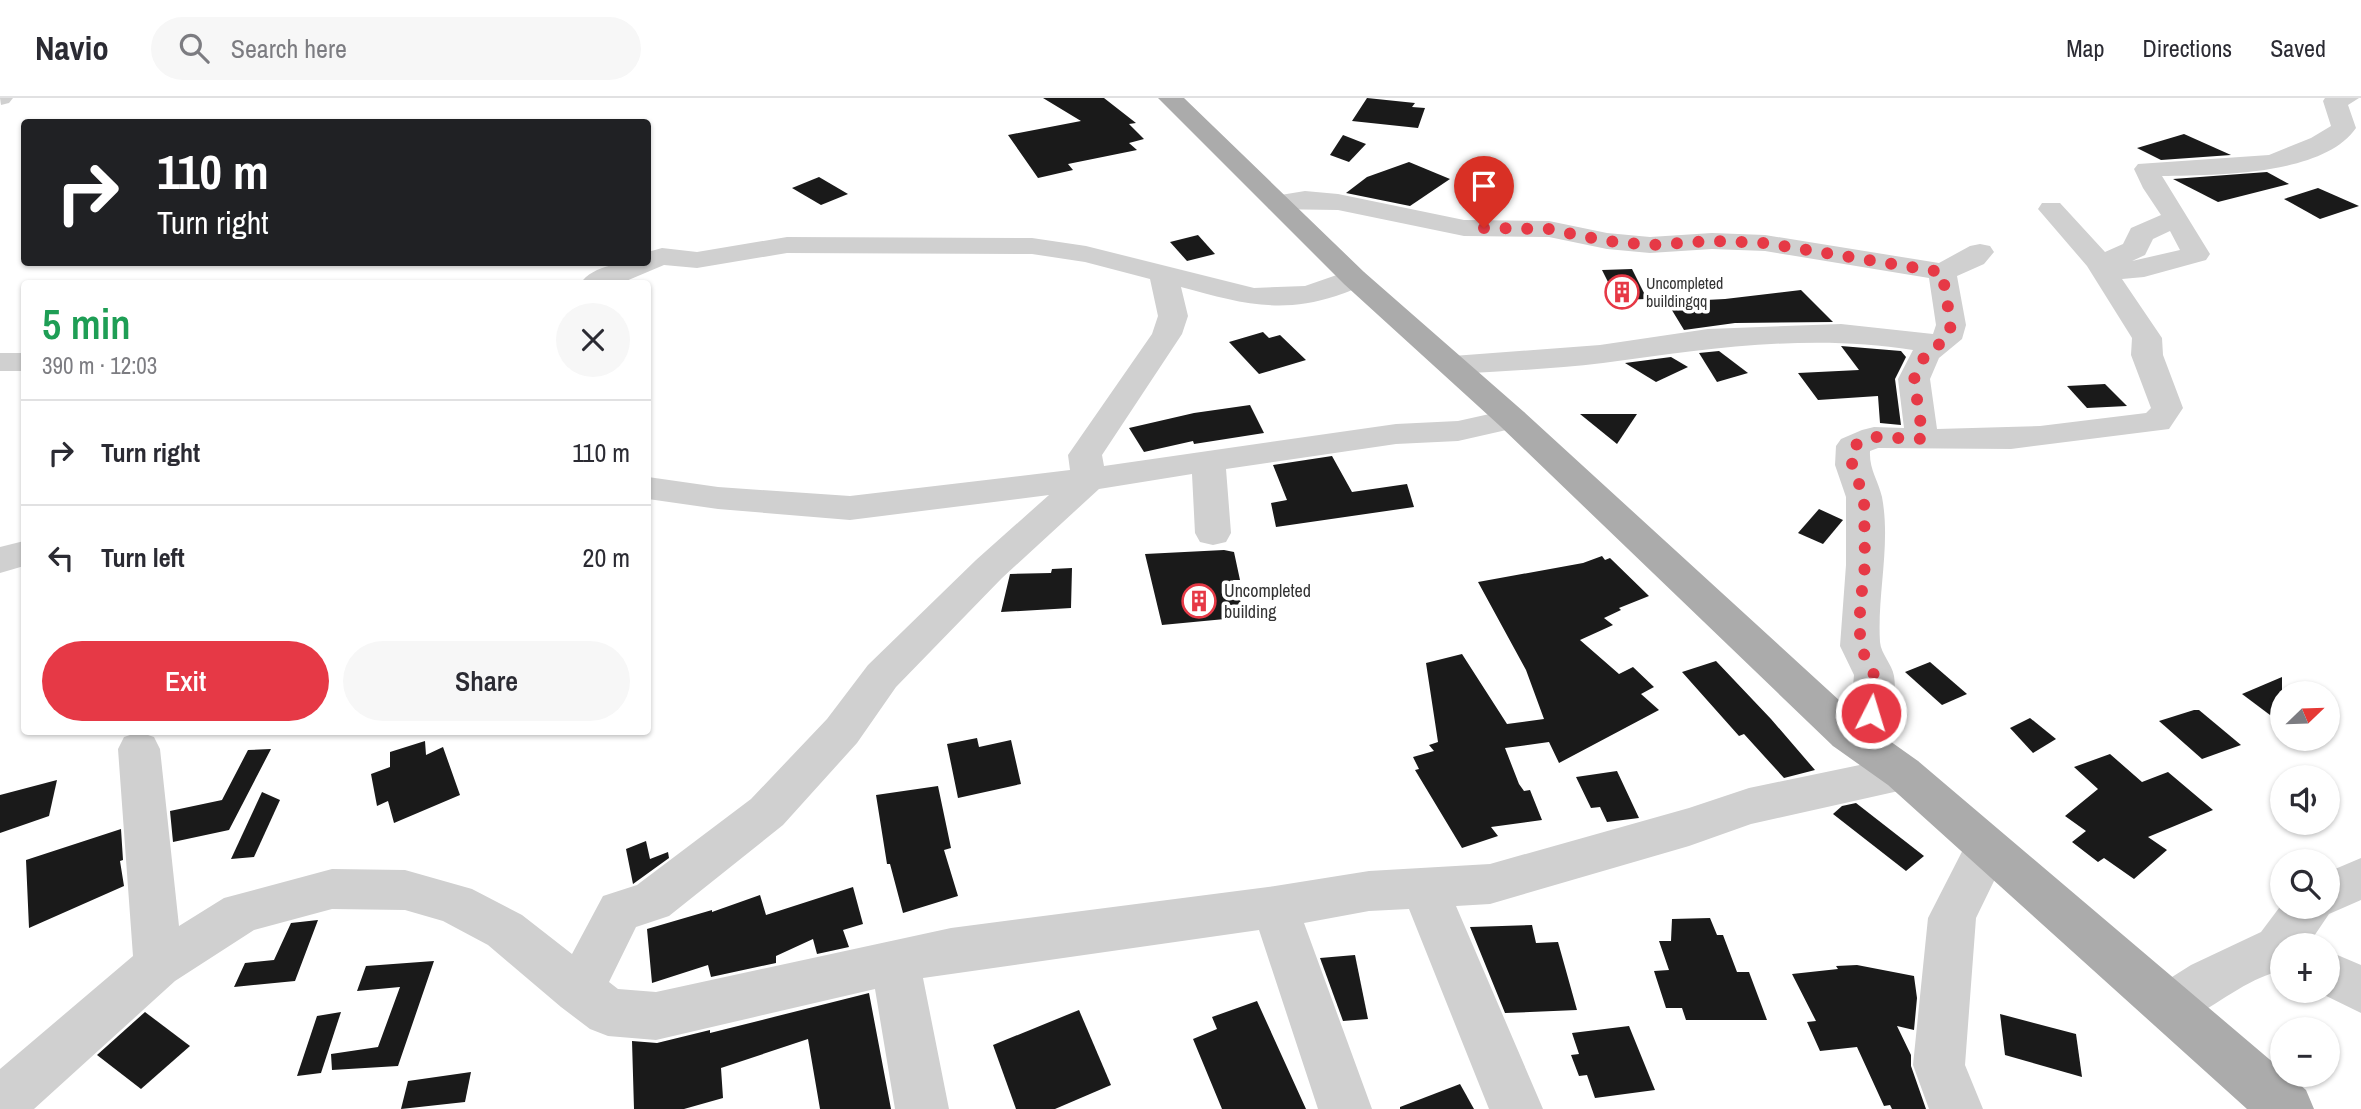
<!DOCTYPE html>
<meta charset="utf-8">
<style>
body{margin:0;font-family:"Archivo Narrow",sans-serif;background:#f7f7f7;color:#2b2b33;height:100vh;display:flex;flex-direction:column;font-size:26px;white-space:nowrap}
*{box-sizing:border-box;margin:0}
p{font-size:23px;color:#7c7c81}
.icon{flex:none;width:38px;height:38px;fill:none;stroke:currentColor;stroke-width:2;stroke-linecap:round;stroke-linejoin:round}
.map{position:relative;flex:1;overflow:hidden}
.panel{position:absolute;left:21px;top:182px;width:630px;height:455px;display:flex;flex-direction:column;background:#fff;border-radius:7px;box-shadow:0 2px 5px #0004}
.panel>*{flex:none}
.hud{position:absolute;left:21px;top:21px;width:630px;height:147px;border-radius:7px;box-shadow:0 2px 5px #0004;background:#202124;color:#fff;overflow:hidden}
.needle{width:46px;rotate:67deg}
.controls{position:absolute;left:2270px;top:583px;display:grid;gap:14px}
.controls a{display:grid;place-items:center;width:70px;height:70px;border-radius:50%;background:#fff;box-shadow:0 2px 5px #0004;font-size:35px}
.pin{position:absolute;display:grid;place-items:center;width:60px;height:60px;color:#fff;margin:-72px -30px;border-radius:50% 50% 50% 0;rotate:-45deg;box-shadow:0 0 7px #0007}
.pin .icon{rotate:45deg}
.me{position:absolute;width:77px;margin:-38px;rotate:5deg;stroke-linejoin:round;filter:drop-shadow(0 0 5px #0008)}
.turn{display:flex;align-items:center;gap:24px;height:147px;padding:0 21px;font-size:32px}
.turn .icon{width:91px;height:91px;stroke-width:2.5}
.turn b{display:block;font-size:49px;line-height:60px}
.round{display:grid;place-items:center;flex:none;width:74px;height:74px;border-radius:37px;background:#f7f7f7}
.summary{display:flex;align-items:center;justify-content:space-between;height:119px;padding:0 21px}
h1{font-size:42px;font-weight:600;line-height:52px;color:#1e9e55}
.button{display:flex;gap:14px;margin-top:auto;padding:14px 21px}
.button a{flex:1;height:80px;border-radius:42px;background:#e63946;color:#fff;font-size:28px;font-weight:600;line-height:80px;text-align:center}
.button a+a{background:#f7f7f7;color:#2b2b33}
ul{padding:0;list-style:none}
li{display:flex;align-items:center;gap:21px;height:105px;padding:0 21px;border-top:2px solid #e1e1e2}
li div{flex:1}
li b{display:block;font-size:26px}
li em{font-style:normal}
header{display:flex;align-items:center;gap:42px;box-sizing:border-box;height:98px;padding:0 35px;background:#fff;border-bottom:2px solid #e1e1e2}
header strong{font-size:33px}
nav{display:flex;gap:38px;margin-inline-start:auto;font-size:24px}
.search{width:490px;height:63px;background:#f7f7f7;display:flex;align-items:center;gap:18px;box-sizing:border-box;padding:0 24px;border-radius:38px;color:#7c7c81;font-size:26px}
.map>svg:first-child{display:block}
.building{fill:#1a1a1a}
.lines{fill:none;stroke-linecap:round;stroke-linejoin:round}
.minor{fill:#d0d0d0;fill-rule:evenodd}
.major{fill:#ababab;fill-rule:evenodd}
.route{stroke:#e63946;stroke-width:12;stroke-dasharray:0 21.6}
.labels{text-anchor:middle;stroke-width:7;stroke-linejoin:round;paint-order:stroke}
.far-poi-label{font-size:16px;fill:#333;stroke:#fff;text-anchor:start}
.poi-label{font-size:18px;fill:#333;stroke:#fff;text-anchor:start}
</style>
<header>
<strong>Navio</strong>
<div class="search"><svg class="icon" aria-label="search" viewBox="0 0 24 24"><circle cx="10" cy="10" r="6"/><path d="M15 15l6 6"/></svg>Search here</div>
<nav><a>Map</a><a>Directions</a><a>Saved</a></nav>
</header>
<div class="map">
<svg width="2361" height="1011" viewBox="0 0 2361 1011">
<rect width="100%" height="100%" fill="#fff"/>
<g class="building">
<path d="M 1043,0 L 1104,0 L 1136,25 L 1129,26 L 1144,41 L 1129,45 L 1137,52 L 1068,66 L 1073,72 L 1038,80 L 1008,37 L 1081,23 Z"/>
<path d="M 1367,0 L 1415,5 L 1412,9 L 1425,10 L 1418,30 L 1352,23 Z"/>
<path d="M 2184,36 L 2231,57 L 2161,62 L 2137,50 Z"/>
<path d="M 1343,37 L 1366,46 L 1349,64 L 1330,57 Z"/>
<path d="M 1409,64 L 1450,81 L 1410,108 L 1346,95 L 1367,79 Z"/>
<path d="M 2267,74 L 2289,86 L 2218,104 L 2173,81 Z"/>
<path d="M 819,79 L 848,96 L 821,107 L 792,90 Z"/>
<path d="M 2318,90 L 2359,108 L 2320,121 L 2284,101 Z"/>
<path d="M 1198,137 L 1215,156 L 1187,163 L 1170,144 Z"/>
<path d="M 1632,171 L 1647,201 L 1617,202 L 1602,172 Z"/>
<path d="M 1801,192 L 1833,224 L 1735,225 L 1684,232 L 1667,204 L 1725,201 Z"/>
<path d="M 1263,234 L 1269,240 L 1280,237 L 1306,262 L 1259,276 L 1229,244 Z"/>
<path d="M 1841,248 L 1901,253 L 1906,259 L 1895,281 L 1901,327 L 1880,325 L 1878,298 L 1818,302 L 1798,275 L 1859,272 Z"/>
<path d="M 1719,253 L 1748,275 L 1717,284 L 1699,255 Z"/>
<path d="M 1671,259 L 1688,269 L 1656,284 L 1625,265 Z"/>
<path d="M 2105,286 L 2127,308 L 2087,310 L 2067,288 Z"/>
<path d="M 1250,307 L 1264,335 L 1194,346 L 1193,343 L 1144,354 L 1129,330 L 1194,315 Z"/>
<path d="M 1580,316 L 1637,316 L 1617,346 Z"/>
<path d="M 1332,358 L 1352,394 L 1407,386 L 1414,409 L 1276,429 L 1271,405 L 1287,402 L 1273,367 Z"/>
<path d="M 1819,411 L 1843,422 L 1823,446 L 1798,435 Z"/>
<path d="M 1224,452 L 1234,454 L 1240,482 L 1233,482 L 1246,519 L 1162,527 L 1145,456 Z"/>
<path d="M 1602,458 L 1605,462 L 1610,460 L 1649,498 L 1619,510 L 1621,512 L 1604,520 L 1613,527 L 1580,542 L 1619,576 L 1633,569 L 1654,589 L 1641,596 L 1659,612 L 1559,665 L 1549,644 L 1505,650 L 1519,686 L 1524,693 L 1530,692 L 1542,722 L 1491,729 L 1498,738 L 1462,750 L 1415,672 L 1419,671 L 1413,659 L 1434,653 L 1429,647 L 1438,644 L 1426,565 L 1462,556 L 1507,626 L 1544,621 L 1526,572 L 1478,484 L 1583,465 Z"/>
<path d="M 1072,470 L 1071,510 L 1001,514 L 1010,476 L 1051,475 L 1052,471 Z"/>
<path d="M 1716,563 L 1771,621 L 1815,672 L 1784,680 L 1744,636 L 1739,638 L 1682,574 Z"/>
<path d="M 1930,564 L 1967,596 L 1942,607 L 1905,574 Z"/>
<path d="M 2282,579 L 2282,626 L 2242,596 Z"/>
<path d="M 2194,612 L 2199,612 L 2241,647 L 2202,661 L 2159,623 Z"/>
<path d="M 2030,620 L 2056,641 L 2033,655 L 2010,630 Z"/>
<path d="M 977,640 L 979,649 L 1011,642 L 1021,686 L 958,700 L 947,646 Z"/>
<path d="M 425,643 L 426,657 L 443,649 L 460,697 L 394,725 L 388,703 L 377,708 L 371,676 L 390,669 L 390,654 Z"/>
<path d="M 271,651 L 229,732 L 173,744 L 170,713 L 222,702 L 248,652 Z"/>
<path d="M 2110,656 L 2142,684 L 2168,674 L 2213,712 L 2148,739 L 2167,752 L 2134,781 L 2104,760 L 2098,764 L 2072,744 L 2086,733 L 2065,718 L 2098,691 L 2074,669 Z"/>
<path d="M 1617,673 L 1639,720 L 1607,724 L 1600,709 L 1591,710 L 1576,679 Z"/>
<path d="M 57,682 L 49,718 L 0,735 L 0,697 Z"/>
<path d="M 938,688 L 951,750 L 944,752 L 958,798 L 903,815 L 890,766 L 887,766 L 876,697 Z"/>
<path d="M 262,694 L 280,702 L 254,759 L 231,761 Z"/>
<path d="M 1856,705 L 1924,758 L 1906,773 L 1833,716 L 1842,708 Z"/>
<path d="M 121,731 L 123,762 L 120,763 L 124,788 L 29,830 L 26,762 Z"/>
<path d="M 646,743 L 650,761 L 668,754 L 669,760 L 633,786 L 626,751 Z"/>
<path d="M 853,789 L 863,826 L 843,832 L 849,849 L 817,856 L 813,841 L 776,858 L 776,865 L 711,879 L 708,867 L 652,885 L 647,831 L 712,812 L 712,814 L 760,797 L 766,817 Z"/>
<path d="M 1710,820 L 1717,837 L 1723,837 L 1737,874 L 1749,874 L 1767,922 L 1686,922 L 1682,910 L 1666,910 L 1654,873 L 1669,872 L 1659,843 L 1671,843 L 1672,821 Z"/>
<path d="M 318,822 L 295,883 L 234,889 L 245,865 L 274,862 L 291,825 Z"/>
<path d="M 1532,827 L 1536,845 L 1558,844 L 1577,912 L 1505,915 L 1470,829 Z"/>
<path d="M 1355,857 L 1368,921 L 1343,923 L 1320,860 Z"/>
<path d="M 434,863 L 398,968 L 332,972 L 331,956 L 378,949 L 400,889 L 357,893 L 366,868 Z"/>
<path d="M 1857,867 L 1914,878 L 1917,900 L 1914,932 L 1897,928 L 1911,957 L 1911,968 L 1926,1011 L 1892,1011 L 1890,1007 L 1884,1008 L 1857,949 L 1820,953 L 1807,924 L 1816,923 L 1792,876 L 1838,871 L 1836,868 Z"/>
<path d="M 869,895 L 891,1011 L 820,1011 L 808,941 L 721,970 L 723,1000 L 684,1011 L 634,1011 L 632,943 L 657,945 L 710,932 L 710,935 Z"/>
<path d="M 1257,903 L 1306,1011 L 1222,1011 L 1193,941 L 1217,931 L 1212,919 Z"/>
<path d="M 1079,912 L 1111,987 L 1055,1011 L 1016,1011 L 993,947 Z"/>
<path d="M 145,914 L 190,948 L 141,991 L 97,957 Z"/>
<path d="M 341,914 L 321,975 L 297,978 L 317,918 Z"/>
<path d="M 2000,916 L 2076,936 L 2082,979 L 2005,957 Z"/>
<path d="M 1629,928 L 1655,992 L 1595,1000 L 1587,977 L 1579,978 L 1571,957 L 1579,956 L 1572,935 Z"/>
<path d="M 471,974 L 465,1004 L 401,1011 L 408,983 Z"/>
<path d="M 1460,986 L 1474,1011 L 1400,1011 L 1400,1009 Z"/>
</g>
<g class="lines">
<g class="minor">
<path d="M 0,0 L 13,0 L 9,5 L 1,7 Z"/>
<path d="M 2325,0 L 2359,0 L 2348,7 L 2356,30 C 2323,78 2214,77 2162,78 L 2210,156 L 2206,162 L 2144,179 L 2122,181 L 2162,240 L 2163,257 L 2183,310 L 2169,331 L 2011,351 L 1878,350 L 1870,353 C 1869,371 1878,382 1882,399 C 1891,447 1877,496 1880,544 C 1881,556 1892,566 1894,578 C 1900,615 1874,661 1833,648 L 1827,636 L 1833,624 L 1851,609 L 1854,577 L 1840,548 L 1846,467 L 1846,399 L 1835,367 L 1836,348 L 1841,341 L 1862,332 L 1874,329 L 1904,330 L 1898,281 L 1913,252 C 1809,235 1706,251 1603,265 C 1554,271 1503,273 1453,276 L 1442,274 L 1437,267 L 1442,260 L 1453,258 L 1600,247 L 1708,231 L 1841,226 L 1933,236 L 1936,227 L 1929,180 L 1765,153 L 1712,151 L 1650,155 L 1607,151 L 1549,139 L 1464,138 L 1338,112 L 1269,111 L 1265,105 L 1269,99 L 1305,93 L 1338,96 L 1464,122 L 1549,123 L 1607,135 L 1650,139 L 1712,135 L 1765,137 L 1939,165 L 1970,148 L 1980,146 L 1990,148 L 1994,154 L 1984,166 L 1957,178 L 1966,227 L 1962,241 L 1939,260 L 1930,281 L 1937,331 L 2040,328 L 2146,315 L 2151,310 L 2131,257 L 2132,240 L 2087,168 L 2038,111 L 2042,105 L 2060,105 L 2105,154 L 2123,146 L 2131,130 L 2161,117 L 2143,90 L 2134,71 L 2138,66 L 2269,57 L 2311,40 L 2331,28 L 2323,3 ZM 2170,133 L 2180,152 L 2132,163 L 2145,157 L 2153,141 Z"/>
<path d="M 787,139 L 1032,140 L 1086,148 L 1254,190 L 1305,188 L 1354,171 L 1364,174 L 1368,180 C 1361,190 1347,194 1336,198 C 1278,217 1237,204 1181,189 L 1188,218 L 1182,236 L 1102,357 L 1104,368 L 1396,326 L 1458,323 L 1512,311 L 1524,314 L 1529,321 L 1524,328 L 1458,343 L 1396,346 L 1226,371 L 1231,435 L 1226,444 L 1213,447 L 1200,444 L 1195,435 L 1192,376 L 1099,391 L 1002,480 L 896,589 L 857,645 L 783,727 L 669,818 L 636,829 L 609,884 L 618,891 L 656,894 L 951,830 L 1275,788 L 1369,773 L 1490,766 L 1689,710 L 1749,690 L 1903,658 L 1918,663 L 1925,675 L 1918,687 L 1903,692 L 1751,726 L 1689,748 L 1490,806 L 1456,808 L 1543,1011 L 1489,1011 L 1409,811 L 1369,813 L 1304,825 L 1372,1011 L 1318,1011 L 1259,832 L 923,880 L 949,1011 L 895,1011 L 875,891 L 656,942 L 608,938 L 590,931 L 561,909 L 488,847 L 443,823 L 405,812 L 332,811 L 254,832 L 175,883 L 34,1011 L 0,1011 L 0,971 L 133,858 L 118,651 L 124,639 L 139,634 L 154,639 L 160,651 L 179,828 L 224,800 L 332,771 L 405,772 L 472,791 L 522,817 L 572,856 L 603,798 L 637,787 L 751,701 L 827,621 L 868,567 L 976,462 L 1049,397 L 850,422 L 718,411 L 648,401 L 648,379 L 718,389 L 850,398 L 1070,372 L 1068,357 L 1152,236 L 1158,218 L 1150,181 L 1085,164 L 1032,156 L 787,155 L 697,170 L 664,167 L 619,186 L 580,186 C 593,166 626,164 648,164 L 648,154 L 662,150 L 697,154 Z"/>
<rect x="0" y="255" width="24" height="18"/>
<path d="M 24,443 L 24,468 L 0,475 L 0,449 Z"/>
<path d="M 1987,731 L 2003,736 L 2010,750 L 1976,820 L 1965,967 L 1983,1011 L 1929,1011 L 1913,967 L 1928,820 L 1971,736 Z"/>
<path d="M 2361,760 L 2361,802 L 2329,816 L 2308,847 L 2282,847 L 2282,873 C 2248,878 2205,917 2171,930 L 2153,923 L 2146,907 L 2153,891 L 2191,867 L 2261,834 L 2282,806 L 2328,808 L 2328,774 Z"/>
<path d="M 2328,853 L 2361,867 L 2361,915 L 2314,892 L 2328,892 Z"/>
</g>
<path class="major" d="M 1158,0 L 1184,0 L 1364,174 L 1524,314 L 1863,624 L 1918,663 L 2282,972 L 2282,976 L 2287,976 L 2306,992 L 2314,1011 L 2247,1011 L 1888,687 L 1833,648 L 1500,328 L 1344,186 Z"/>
</g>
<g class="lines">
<path class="route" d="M 1484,130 L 1549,131 L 1606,143 L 1650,147 L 1712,143 L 1765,145 L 1942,174 L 1951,227 L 1947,241 L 1926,255 L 1914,281 L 1923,341 L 1874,339 L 1853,348 L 1852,367 L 1864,399 L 1865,467 L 1860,509 L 1860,548 L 1874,577 L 1871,615"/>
</g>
<defs>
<symbol id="building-ring" viewBox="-11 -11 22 22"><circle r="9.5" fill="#fff" stroke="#e63946" stroke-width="1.5"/><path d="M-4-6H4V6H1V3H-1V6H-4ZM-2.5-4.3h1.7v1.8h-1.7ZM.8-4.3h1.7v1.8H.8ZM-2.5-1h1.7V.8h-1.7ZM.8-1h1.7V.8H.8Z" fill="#e63946"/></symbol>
</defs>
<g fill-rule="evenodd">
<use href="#building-ring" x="1603" y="175" width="38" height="38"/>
<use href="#building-ring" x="1180" y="484" width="38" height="38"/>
</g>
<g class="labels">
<g class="far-poi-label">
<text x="1646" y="191">Uncompleted<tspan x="1646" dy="18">buildingqq</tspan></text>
</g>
<g class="poi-label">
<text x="1224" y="499">Uncompleted<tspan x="1224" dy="21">building</tspan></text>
</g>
</g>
</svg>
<div class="controls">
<a><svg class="needle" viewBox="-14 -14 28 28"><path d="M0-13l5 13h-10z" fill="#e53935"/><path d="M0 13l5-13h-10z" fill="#7c7c81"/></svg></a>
<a><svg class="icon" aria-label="sound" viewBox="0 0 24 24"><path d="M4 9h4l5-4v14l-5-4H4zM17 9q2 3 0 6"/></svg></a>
<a><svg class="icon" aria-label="search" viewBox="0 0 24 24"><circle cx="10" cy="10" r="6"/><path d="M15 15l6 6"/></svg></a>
<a>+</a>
<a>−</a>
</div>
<div class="pin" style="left:1484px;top:130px;background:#d93025"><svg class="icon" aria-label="arrive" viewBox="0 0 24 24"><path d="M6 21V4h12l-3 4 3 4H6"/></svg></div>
<svg class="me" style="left:1871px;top:615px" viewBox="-20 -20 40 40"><circle r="17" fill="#e63946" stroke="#fff" stroke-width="3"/><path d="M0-11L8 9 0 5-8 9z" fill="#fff"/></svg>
<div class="hud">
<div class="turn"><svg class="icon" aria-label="right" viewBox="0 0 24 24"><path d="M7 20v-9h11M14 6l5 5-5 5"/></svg><div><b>110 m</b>Turn right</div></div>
</div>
<section class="panel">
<div class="summary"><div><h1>5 min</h1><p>390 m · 12:03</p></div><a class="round"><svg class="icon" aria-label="close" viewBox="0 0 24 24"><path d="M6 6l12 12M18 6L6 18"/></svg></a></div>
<ul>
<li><svg class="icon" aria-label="right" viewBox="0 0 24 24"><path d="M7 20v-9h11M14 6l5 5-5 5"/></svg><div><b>Turn right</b></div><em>110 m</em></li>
<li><svg class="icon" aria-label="left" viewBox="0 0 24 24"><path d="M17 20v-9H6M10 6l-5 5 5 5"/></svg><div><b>Turn left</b></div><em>20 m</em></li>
</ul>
<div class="button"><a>Exit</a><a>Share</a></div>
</section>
</div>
